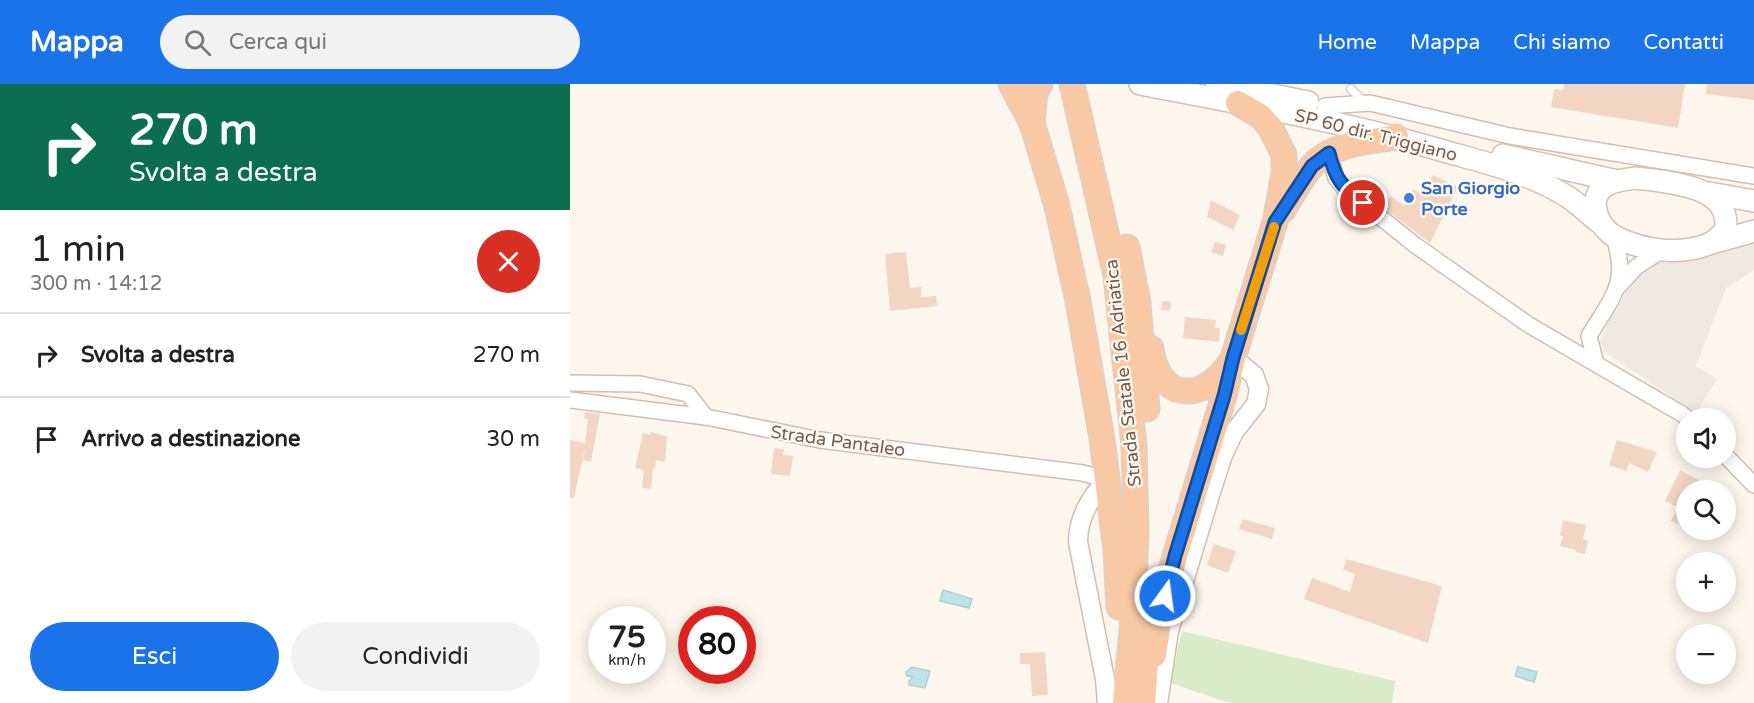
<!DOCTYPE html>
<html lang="it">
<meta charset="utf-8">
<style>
body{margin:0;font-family:"Varela Round",sans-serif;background:#f2f2f2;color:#222;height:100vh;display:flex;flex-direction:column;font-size:22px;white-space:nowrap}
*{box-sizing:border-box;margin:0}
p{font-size:20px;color:#767676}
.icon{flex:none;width:33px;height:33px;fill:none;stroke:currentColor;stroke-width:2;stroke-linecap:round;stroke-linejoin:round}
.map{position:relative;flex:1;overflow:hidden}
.drawer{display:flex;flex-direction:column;background:#fff;width:570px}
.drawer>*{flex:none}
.banner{background:#0b6e4f;color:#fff;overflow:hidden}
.fabs{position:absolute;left:1106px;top:324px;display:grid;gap:12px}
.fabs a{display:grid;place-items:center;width:60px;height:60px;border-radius:50%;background:#fff;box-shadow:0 3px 15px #0003;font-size:30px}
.speed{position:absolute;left:18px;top:522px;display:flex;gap:12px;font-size:30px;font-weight:700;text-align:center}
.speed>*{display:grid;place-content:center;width:78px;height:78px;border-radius:50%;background:#fff;box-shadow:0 3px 15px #0003;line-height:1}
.speed small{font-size:15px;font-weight:400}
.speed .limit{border:9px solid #d22;background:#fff;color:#111}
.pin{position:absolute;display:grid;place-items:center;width:51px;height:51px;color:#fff;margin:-26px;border:3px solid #fff;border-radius:50%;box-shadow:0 2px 6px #0007}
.me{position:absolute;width:66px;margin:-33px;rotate:14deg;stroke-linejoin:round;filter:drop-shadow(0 0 4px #0008)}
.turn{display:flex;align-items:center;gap:21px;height:126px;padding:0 30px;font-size:27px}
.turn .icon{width:78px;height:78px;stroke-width:2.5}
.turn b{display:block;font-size:42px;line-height:51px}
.round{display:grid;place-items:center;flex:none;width:63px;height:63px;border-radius:32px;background:#f2f2f2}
.head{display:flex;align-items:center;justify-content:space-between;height:102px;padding:0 30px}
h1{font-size:36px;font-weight:600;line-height:45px}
.action{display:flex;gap:12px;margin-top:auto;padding:12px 30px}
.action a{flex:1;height:69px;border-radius:36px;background:#1a73e8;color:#fff;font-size:24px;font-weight:600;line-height:69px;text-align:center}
.action a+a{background:#f2f2f2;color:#222}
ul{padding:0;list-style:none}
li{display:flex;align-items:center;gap:18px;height:84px;padding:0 30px;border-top:2px solid #e0e0e0}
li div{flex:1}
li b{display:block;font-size:22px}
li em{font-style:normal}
header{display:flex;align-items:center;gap:36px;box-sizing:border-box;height:84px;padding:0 30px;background:#1a73e8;color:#fff}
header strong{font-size:28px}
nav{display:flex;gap:33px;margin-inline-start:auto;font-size:21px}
.search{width:420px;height:54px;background:#f2f2f2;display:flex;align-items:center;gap:15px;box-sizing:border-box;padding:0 21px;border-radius:33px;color:#767676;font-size:22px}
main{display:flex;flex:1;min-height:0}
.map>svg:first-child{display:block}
.industrial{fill:#efe9e4}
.green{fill:#d8ecc9}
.water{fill:#bfe3e8;stroke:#a5d3da;stroke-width:1.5}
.building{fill:#f3d5c3}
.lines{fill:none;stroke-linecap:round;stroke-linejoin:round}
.service-casing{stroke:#d1beb0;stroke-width:10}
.minor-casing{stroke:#d1beb0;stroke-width:18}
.tertiary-casing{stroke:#d1beb0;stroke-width:21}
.secondary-casing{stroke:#d6c0b0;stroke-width:24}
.trunk-casing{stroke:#dad1cd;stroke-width:27}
.service{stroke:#fff;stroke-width:8}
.minor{stroke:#fff;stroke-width:15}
.tertiary{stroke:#fff;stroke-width:18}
.secondary{stroke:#fff;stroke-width:21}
.trunk{stroke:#f9c8a4;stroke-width:24}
.route-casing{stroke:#114b97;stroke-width:15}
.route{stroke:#1a73e8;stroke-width:10}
.slow{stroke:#f59e0b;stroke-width:10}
.shop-dot{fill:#3f7fe0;stroke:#fffaf3;stroke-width:2}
.labels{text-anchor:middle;stroke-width:4.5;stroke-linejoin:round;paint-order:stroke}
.street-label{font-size:18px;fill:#7a5c4d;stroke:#fffaf3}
.shop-label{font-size:18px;font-weight:bold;fill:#366cbe;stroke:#fffaf3;text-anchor:start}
</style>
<header>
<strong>Mappa</strong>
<div class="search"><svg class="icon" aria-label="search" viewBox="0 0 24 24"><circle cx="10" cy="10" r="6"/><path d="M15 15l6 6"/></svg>Cerca qui</div>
<nav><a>Home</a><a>Mappa</a><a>Chi siamo</a><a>Contatti</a></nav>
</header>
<main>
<section class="drawer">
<div class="banner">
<div class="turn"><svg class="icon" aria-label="right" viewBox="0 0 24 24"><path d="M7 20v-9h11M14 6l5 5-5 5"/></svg><div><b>270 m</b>Svolta a destra</div></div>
</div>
<div class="head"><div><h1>1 min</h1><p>300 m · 14:12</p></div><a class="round" style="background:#d93025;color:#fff"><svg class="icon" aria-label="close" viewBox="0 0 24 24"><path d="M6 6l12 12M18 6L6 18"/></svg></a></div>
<ul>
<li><svg class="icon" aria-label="right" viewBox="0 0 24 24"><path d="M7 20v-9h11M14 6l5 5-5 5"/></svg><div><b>Svolta a destra</b></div><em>270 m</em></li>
<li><svg class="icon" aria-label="arrive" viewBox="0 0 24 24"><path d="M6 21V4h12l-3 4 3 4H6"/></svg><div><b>Arrivo a destinazione</b></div><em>30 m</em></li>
</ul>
<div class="action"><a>Esci</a><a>Condividi</a></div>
</section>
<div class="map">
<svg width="1184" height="619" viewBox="0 0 1184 619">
<rect width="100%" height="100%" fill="#fdf6ec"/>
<path class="industrial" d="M 1184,152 L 1184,186 L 1156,204 L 1126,282 L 1147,295 L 1126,329 L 1034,268 L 1030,257 L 1037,241 L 1062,199 L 1072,187 L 1089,177 L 1110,173 Z"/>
<path class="green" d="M 612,547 L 825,597 L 822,619 L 660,619 L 600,599 Z"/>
<g class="water">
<path d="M 373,506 L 402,515 L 399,524 L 370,517 Z"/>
<path d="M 342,583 L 360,587 L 355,604 L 339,601 L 339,597 L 343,593 L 337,592 L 336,588 Z"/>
<path d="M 948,583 L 967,588 L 964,598 L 945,592 Z"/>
</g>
<g class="building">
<path d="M 994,0 L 1115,0 L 1108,44 L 981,23 L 984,5 L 993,6 Z"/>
<path d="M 1137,0 L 1184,0 L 1184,16 L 1136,10 Z"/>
<path d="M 863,91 L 888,103 L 860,159 L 814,124 L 821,112 L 835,122 L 843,105 L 852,110 Z"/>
<path d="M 641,116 L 670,131 L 663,146 L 637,133 Z"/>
<path d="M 645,158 L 656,161 L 653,172 L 641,168 Z"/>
<path d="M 336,168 L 340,204 L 351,203 L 351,213 L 366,212 L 367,222 L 320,227 L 315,170 Z"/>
<path d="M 592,217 L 601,218 L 600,227 L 591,226 Z"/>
<path d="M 615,233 L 646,236 L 645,244 L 650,244 L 649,258 L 613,254 Z"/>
<path d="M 15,328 L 30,330 L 21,378 L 13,376 L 15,364 L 4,414 L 0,414 L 0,356 L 15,359 L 18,335 L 14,335 Z"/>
<path d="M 80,348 L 97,352 L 95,378 L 86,376 L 85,385 L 83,385 L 81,405 L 72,404 L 74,386 L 65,384 L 73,349 L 80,351 Z"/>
<path d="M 1047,356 L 1087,368 L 1078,388 L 1059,379 L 1056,387 L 1039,381 Z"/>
<path d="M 204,364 L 214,365 L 213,371 L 223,372 L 220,392 L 201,390 Z"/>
<path d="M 1110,386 L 1133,398 L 1128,406 L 1116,406 L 1116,441 L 1111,438 L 1110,441 L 1101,437 L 1108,423 L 1095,417 Z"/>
<path d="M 672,435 L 705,444 L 702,455 L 669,445 Z"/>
<path d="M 993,436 L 1016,441 L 1013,455 L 1018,457 L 1015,470 L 1005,468 L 1006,466 L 990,462 L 993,452 L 990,451 Z"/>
<path d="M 644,460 L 666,467 L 658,489 L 637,481 Z"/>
<path d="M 776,475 L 872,502 L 858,559 L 734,515 L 742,494 L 780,508 L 785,490 L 773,486 Z"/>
<path d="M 475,568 L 478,611 L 462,612 L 460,580 L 450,580 L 450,569 Z"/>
</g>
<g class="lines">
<defs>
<path id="service" d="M 781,5 L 794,18"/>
<g id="minor">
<path d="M 755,22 L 800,19 L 940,52 L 1184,92"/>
<path d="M 759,69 L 766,94 L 775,105 L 845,161 L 959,241 L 1112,330 L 1117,334"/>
<path d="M 1049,202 L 1066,183 L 1091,167"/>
<path d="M 1026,280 L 1019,252 C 1042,213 1059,200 1044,153"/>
<path d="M 0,299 L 70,300 L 118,310 L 136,333"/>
<path d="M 0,316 L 136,333 L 250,356 L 513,389 L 537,396"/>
<path d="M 1155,371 L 1184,401"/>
</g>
<g id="tertiary">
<path d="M 537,396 C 520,413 508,435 508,458 L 535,595 L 537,619"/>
<path d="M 588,619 L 599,547 L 641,408 L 653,371 L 664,348 L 686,320 L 689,305 L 684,291 L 663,274"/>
</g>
<g id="secondary">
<path d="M 570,0 C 673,20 776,38 877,68 C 917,79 958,89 993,110 C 1006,117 1017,129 1029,138"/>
<path d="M 647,0 L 738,18"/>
<path d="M 933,71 L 1047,97"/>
<path d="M 1065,94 C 1097,98 1164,101 1155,147 C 1151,151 1146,156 1141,159 C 1112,172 1073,167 1046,153 C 1029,145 1016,116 1034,103 C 1043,96 1055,96 1065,94 Z"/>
<path d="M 1139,109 L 1184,117"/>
<path d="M 1142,159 L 1184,147"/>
</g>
<g id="trunk">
<path d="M 441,0 L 462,39 L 487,122 L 508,217 L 532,355 L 546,467 L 549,523"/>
<path d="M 502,0 L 546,192 L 564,362 L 566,447 L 562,547 L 555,619"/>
<path d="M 462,39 L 465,9 L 470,0"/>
<path d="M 713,126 C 722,111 731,95 742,82 C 762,59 799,58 826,53"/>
<path d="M 557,163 L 568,219 L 577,325"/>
<path d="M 581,264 C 588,317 632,320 660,279"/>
<path d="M 584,571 L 590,532 L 605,472 L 654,312 L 663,274 L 705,138 L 714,90 L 714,71 L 700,43 L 690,32 L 668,19"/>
<path d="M 573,619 L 578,551"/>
</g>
</defs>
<use href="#service" class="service-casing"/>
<use href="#minor" class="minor-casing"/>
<use href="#tertiary" class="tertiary-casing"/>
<use href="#secondary" class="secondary-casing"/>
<use href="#trunk" class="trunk-casing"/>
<use href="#service" class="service"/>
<use href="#minor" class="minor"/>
<use href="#tertiary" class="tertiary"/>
<use href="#secondary" class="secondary"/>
<use href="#trunk" class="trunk"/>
</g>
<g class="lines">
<defs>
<path id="route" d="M 595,512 L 605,472 L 654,312 L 663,274 L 705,138 L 742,82 L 759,69 C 766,97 771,101 793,119"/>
</defs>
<use href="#route" class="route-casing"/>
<use href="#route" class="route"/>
<path class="slow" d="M 671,246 L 704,143"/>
</g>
<circle class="shop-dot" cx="839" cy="114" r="6"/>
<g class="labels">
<g class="street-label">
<text transform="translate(806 51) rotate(14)" y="6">SP 60 dir. Triggiano</text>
<text transform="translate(553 289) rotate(-96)" y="6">Strada Statale 16 Adriatica</text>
<text transform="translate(268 357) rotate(8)" y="6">Strada Pantaleo</text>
</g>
<g class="shop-label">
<text x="851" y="110">San Giorgio<tspan x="851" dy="21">Porte</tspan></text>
</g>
</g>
</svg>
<div class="fabs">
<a><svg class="icon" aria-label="sound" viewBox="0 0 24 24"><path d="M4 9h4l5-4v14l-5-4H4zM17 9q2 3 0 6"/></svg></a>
<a><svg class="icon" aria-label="search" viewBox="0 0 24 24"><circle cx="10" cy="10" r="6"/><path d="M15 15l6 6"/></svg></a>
<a>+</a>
<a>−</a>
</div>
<div class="speed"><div>75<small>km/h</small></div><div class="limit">80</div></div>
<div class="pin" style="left:793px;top:119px;background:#d93025"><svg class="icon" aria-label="arrive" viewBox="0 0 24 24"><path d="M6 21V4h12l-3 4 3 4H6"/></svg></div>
<svg class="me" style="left:595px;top:512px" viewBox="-20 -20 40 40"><circle r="17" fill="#1a73e8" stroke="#fff" stroke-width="3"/><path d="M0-11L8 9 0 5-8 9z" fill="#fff"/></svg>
</div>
</main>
